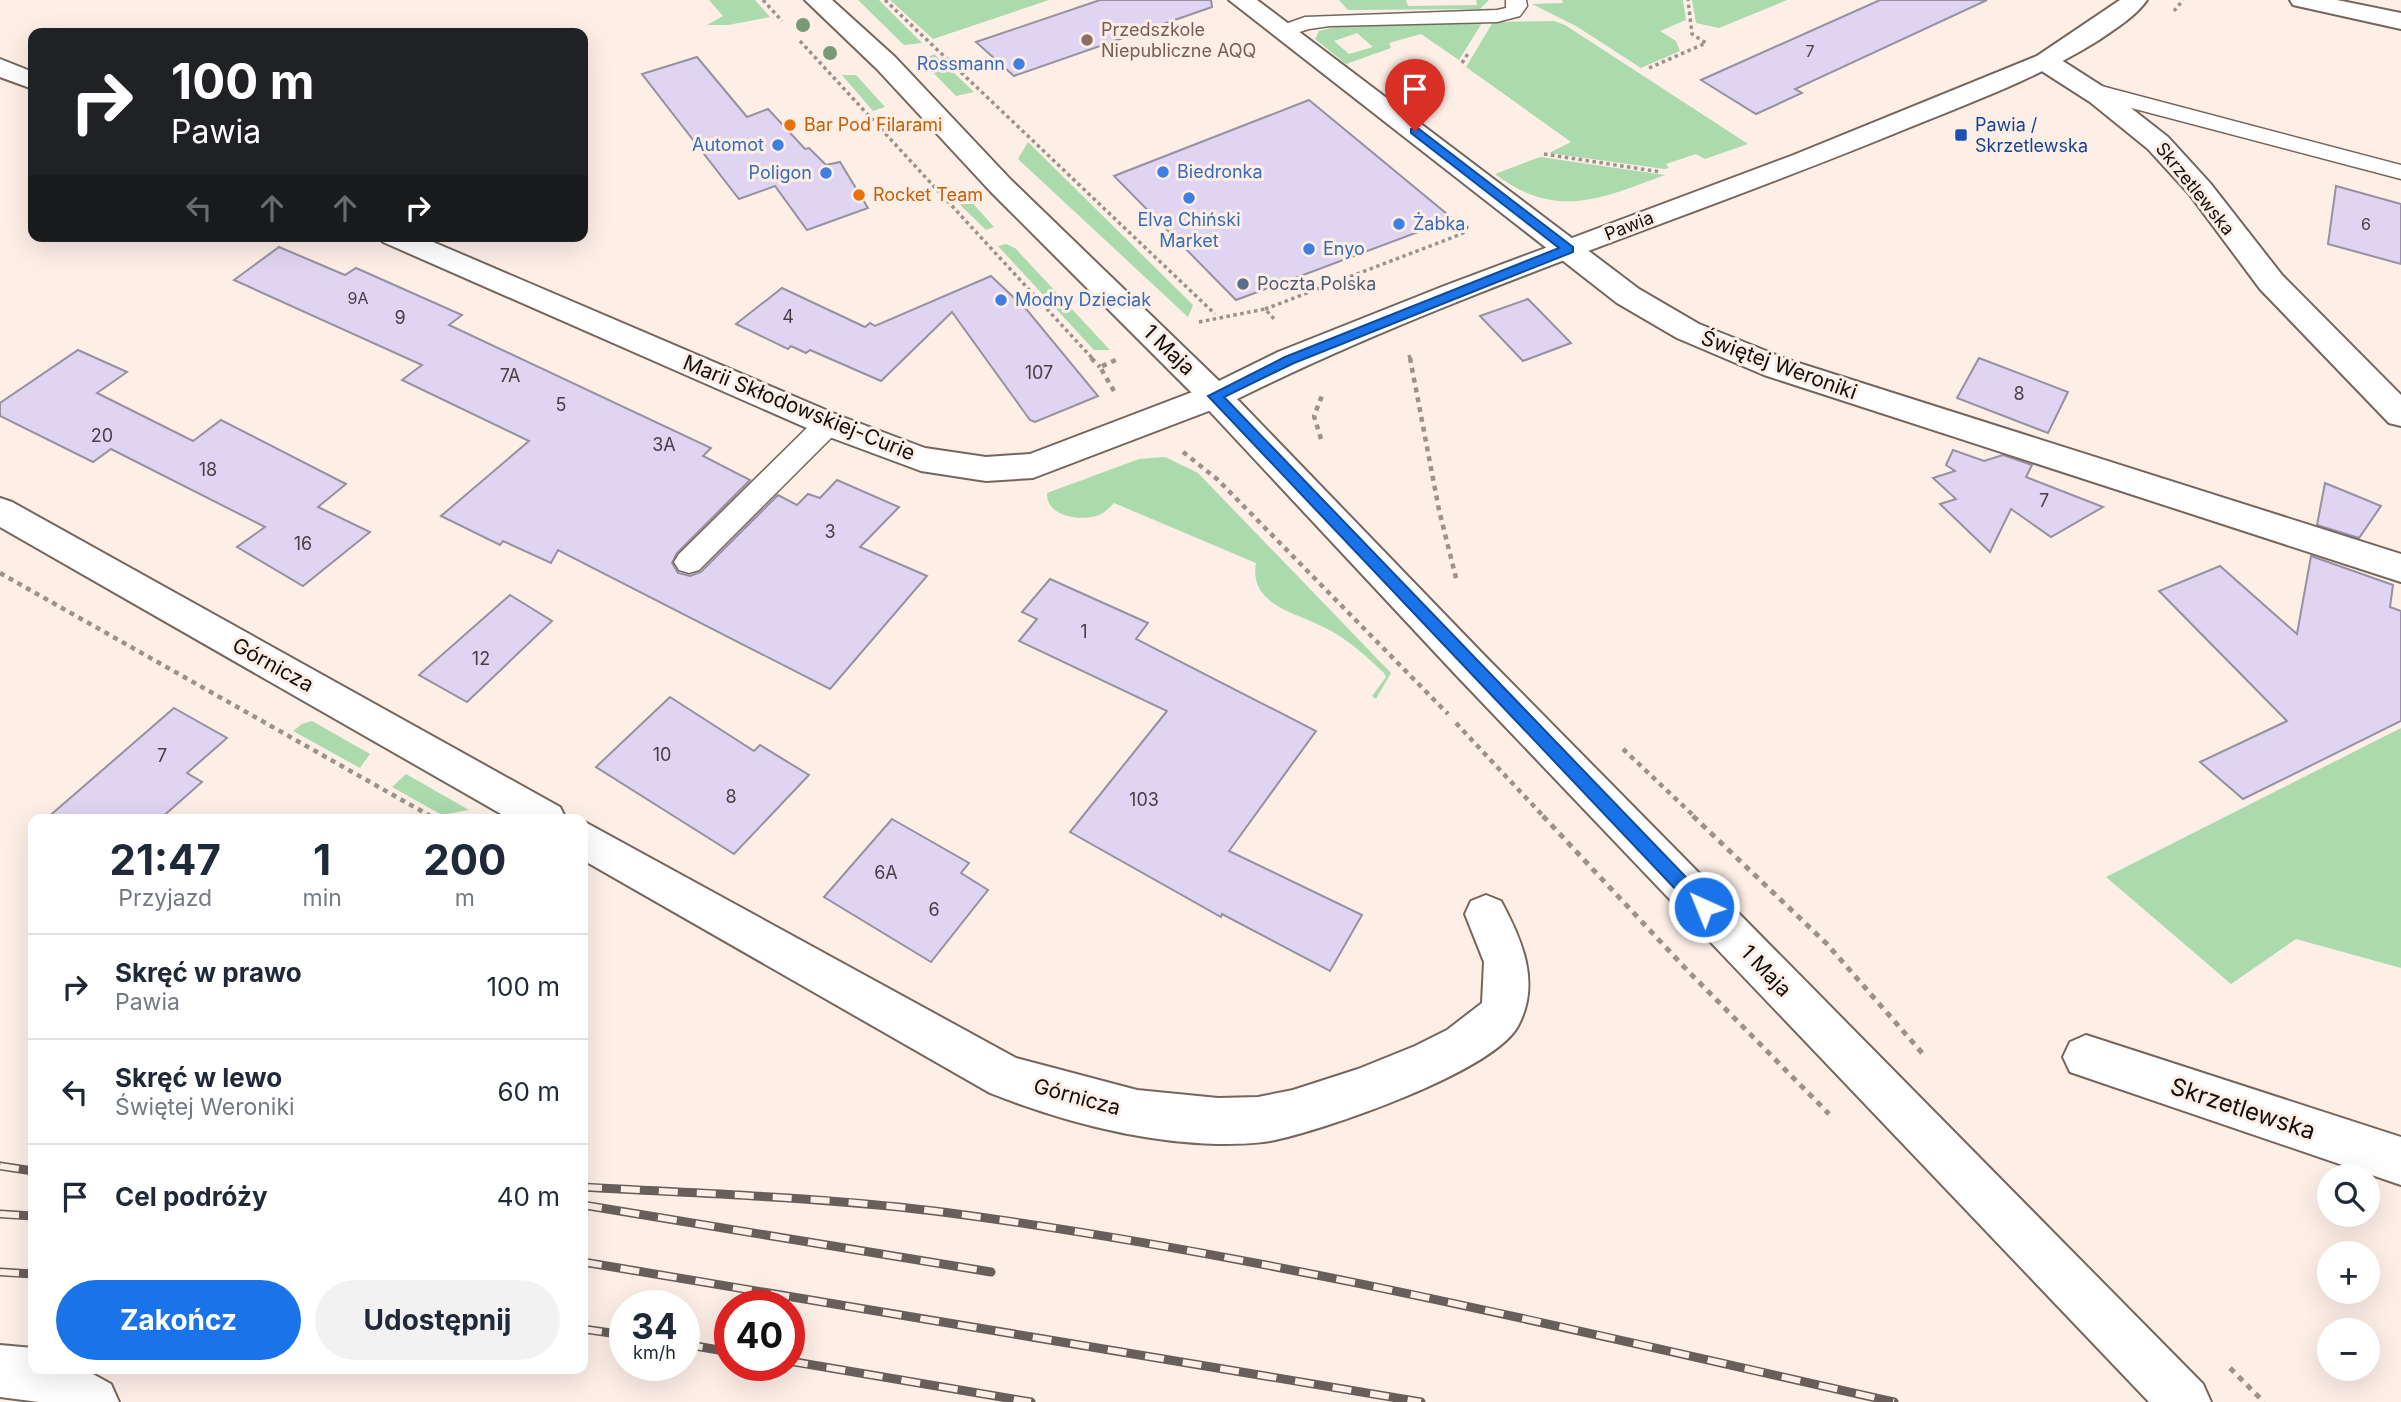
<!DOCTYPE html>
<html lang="pl">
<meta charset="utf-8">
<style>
body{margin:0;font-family:Inter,sans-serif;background:#f2f2f3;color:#1f2937;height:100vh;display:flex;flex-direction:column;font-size:26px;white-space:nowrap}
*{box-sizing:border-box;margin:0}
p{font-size:23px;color:#747a83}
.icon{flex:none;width:38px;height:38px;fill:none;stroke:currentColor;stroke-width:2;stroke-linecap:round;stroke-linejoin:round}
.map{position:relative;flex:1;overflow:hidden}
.side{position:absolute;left:28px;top:814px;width:560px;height:560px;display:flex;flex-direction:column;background:#fff;border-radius:14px;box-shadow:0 7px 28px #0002}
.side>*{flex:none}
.top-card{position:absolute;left:28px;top:28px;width:560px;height:214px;border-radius:14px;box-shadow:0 7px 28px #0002;background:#202124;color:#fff;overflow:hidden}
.tools{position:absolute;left:2317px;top:1164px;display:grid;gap:14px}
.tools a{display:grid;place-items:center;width:63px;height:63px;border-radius:50%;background:#fff;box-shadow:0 7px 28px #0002;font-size:35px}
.speed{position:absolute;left:609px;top:1290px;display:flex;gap:14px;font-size:35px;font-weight:700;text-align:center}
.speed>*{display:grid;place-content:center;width:91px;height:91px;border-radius:50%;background:#fff;box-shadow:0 7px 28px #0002;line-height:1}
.speed small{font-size:18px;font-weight:400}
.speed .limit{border:10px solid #d22;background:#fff;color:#111}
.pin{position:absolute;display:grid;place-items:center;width:60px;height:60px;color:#fff;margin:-72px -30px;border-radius:50% 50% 50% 0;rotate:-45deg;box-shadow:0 0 7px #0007}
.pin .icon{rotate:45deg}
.me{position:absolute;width:77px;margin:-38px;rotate:316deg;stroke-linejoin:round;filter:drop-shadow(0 0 5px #0008)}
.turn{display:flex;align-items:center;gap:24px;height:147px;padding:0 28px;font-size:32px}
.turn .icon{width:91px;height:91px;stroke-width:2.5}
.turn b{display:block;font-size:49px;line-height:60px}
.lanes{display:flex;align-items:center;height:66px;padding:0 28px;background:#0003;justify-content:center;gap:35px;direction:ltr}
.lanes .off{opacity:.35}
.eta{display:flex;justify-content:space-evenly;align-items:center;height:119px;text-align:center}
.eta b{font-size:42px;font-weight:700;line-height:49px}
.cta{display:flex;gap:14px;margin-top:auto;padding:14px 28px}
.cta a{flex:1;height:80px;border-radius:42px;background:#1a73e8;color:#fff;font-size:28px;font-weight:700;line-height:80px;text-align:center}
.cta a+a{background:#f2f2f3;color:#1f2937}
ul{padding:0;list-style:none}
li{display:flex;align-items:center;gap:21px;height:105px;padding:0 28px;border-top:2px solid #e0e1e3}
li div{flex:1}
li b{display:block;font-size:26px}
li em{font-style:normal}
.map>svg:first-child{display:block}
.green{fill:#abdaad;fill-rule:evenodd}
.building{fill:#e0d4f3;stroke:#9691a0;stroke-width:2}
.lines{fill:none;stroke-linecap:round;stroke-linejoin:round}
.lane-casing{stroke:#75665d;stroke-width:3}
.street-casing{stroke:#75665d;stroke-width:4}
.secondary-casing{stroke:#75665d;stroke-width:4}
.path-far2{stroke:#9c918b;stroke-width:3.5;stroke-dasharray:3.5 3.5;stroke-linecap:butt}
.path-far1{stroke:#9c918b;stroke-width:4.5;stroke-dasharray:5 5;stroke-linecap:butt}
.path{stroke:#9c918b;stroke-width:5;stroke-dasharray:6 6;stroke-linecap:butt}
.lane{fill:#fff;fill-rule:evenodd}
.street{fill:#fff;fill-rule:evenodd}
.secondary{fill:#fff;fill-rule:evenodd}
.rail-casing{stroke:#685e5a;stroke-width:9}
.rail{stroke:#fdeee6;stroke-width:6;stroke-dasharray:19;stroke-linecap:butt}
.tree{fill:#789976}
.route{fill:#1a73e8;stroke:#114b97;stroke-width:2}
.education-dot{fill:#8d6e63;stroke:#fdeee6;stroke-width:2.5}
.shop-dot{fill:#3f7fe0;stroke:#fdeee6;stroke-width:2.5}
.food-dot{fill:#e8710a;stroke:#fdeee6;stroke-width:2.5}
.transit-dot{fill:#1a4fb4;stroke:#fdeee6;stroke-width:2.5}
.service-dot{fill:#5c6f8a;stroke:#fdeee6;stroke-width:2.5}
.labels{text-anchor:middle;stroke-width:6;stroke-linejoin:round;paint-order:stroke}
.far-number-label{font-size:16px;fill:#474045}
.far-education-label{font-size:18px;fill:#785e54;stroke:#fdeee6;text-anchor:start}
.far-shop-label{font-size:18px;fill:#366cbe;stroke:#fdeee6;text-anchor:start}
.far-food-label{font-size:18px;fill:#c56008;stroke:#fdeee6;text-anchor:start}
.far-transit-label{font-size:18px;fill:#164399;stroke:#fdeee6;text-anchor:start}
.far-street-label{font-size:18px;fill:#140e0b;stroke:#fdeee6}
.far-service-label{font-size:18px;fill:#4e5e75;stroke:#fdeee6;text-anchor:start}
.number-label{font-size:18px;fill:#474045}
.street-label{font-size:21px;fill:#140e0b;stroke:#fdeee6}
.near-street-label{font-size:24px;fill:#140e0b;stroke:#fdeee6}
</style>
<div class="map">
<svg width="2401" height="1402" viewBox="0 0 2401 1402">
<rect width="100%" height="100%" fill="#fdeee6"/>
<g class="green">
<path d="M 709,0 L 755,0 L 770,17 L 728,25 L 707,25 L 723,16 Z"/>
<path d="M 858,0 L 879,0 L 922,43 L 904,45 Z"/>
<path d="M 890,0 L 1049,0 L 933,39 Z"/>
<path d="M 1339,0 L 1406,0 L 1408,6 L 1477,5 L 1476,0 L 1489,0 L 1480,9 L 1348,10 Z"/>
<path d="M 1562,0 L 1683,0 L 1686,20 L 1660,31 L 1676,41 L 1680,51 L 1641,68 L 1576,26 L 1532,4 L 1563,3 Z"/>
<path d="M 1692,0 L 1787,0 L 1719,28 L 1696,23 Z"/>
<path d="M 1554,21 L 1565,25 L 1748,144 L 1705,159 L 1696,154 L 1666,164 L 1669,168 L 1664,169 L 1549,153 L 1571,142 L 1466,67 L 1493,22 Z"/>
<path d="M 1482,23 L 1459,60 L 1421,34 L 1389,43 L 1391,48 L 1346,64 L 1315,39 L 1319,31 L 1347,24 ZM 1357,33 L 1373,47 L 1349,54 L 1334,41 Z"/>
<path d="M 934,54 L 974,92 L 956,96 L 922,61 Z"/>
<path d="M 842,75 L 856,75 L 885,107 L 873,111 Z"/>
<path d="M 1028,142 L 1193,305 L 1188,317 L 1018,159 Z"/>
<path d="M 1540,157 L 1665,175 C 1602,198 1556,221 1495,174 Z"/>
<path d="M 954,189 L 961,190 L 994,227 L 986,230 L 949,194 Z"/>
<path d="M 1006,244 L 1015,248 L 1110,350 L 1094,350 L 998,246 Z"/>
<path d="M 1165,457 L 1198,473 L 1391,673 L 1376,699 L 1372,696 L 1386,677 L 1384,673 C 1368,658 1352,643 1333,632 C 1302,613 1248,608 1256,563 L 1114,503 C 1109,508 1104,514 1096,516 C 1078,521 1046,516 1047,493 L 1139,459 Z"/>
<path d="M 312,721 L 370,754 L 360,768 L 293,731 L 302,724 Z"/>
<path d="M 2401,728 L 2401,968 L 2296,939 L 2231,984 L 2106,877 Z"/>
<path d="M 406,774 L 469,810 L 442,815 L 392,787 Z"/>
</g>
<g class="building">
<path d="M 1100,0 L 1211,0 L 1212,7 L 1014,76 L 976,42 Z"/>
<path d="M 1880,0 L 1987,0 L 1795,89 L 1802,93 L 1756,114 L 1701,80 Z"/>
<path d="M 697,57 L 747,117 L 768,109 L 805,149 L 809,148 L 826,165 L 840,162 L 868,208 L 807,230 L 775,186 L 739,199 L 642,74 Z"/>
<path d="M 1309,100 L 1453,219 L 1236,300 L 1114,176 Z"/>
<path d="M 2336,186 L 2401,204 L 2401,264 L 2328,244 Z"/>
<path d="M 279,247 L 345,275 L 356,268 L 462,315 L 449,325 L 711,448 L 703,456 L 750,480 L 677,553 L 672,563 L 678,573 L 690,576 L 701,572 L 778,495 L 797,505 L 808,494 L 820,498 L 837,480 L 899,507 L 860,547 L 927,576 L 830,689 L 558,550 L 551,563 L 503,541 L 500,545 L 441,516 L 529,441 L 402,380 L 422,365 L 234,280 Z"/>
<path d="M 991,276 L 1027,310 L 1098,396 L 1035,422 L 1030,420 L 952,312 L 881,381 L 810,350 L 806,353 L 791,346 L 788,349 L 736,324 L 782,288 L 865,327 L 870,323 L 875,326 Z"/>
<path d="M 1528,299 L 1571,343 L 1523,361 L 1480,316 Z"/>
<path d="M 78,350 L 127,372 L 97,393 L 193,441 L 221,420 L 346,484 L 318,507 L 370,532 L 303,586 L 237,547 L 265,527 L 111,449 L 93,462 L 0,416 L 0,403 Z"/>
<path d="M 1979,358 L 2068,392 L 2048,433 L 1957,398 Z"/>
<path d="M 1953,450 L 1984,461 L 2003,455 L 2032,465 L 2026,477 L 2103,507 L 2051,537 L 2011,509 L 1990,552 L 1940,504 L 1956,499 L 1933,478 L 1955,471 L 1946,465 Z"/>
<path d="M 2325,483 L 2381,506 L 2359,538 L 2317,525 Z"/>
<path d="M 2311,556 L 2393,585 L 2390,607 L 2401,611 L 2401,721 L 2243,799 L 2200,762 L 2287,721 L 2159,591 L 2220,566 L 2297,634 Z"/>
<path d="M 1050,579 L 1148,623 L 1136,639 L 1316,731 L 1229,851 L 1362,915 L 1330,971 L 1222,914 L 1221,917 L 1070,832 L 1167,711 L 1019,641 L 1037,619 L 1022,612 Z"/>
<path d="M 510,595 L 552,621 L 467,702 L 419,675 Z"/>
<path d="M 670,697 L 754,751 L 760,745 L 809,775 L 734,854 L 596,767 Z"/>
<path d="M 174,708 L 227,738 L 187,773 L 202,782 L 160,819 L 46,819 Z"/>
<path d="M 892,819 L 969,863 L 961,873 L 988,890 L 931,962 L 824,897 Z"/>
</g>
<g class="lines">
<defs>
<g id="lane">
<path d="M 1506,0 L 1526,0 L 1527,6 L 1520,16 L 1497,22 L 1330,26 L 1309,29 L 1284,37 L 1274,31 L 1277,27 L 1305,17 L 1497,10 L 1506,8 Z"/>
<path d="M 2090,83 L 2401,165 L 2401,179 L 2082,95 L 2079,90 L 2082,85 Z"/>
<path d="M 828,415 L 838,417 L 842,424 L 838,431 L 699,570 L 689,573 L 679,570 L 674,562 L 679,554 L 818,417 Z"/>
</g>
<g id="street">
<path d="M 1229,0 L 1257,0 L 1639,289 L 1699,324 L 1786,359 L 2401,554 L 2401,582 L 1764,375 L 1677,338 L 1617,303 Z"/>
<path d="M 2290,0 L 2337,0 L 2401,13 L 2401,29 L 2293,5 Z"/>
<path d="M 2046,54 L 2055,56 L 2108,90 L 2168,137 L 2210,183 L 2282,275 L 2401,395 L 2401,426 L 2389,423 L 2260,289 L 2190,195 L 2148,149 L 2090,102 L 2037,68 L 2033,62 L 2037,56 Z"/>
<path d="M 0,59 L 33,72 L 33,89 L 0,77 Z"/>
<path d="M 378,236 L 419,236 L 840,416 L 925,448 L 986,457 L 1030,454 L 1203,388 L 1215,385 L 1227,388 L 1231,396 L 1227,404 L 1033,478 L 986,481 L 921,471 L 816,432 L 383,242 Z"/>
<path d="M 0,498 L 12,502 L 560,807 L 566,819 L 510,819 L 0,527 Z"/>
<path d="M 583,821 L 1016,1058 L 1137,1090 L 1218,1098 L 1258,1097 L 1293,1090 L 1358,1069 L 1415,1046 L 1447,1030 L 1482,1003 L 1484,962 L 1465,914 L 1471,901 L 1486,895 L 1501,901 C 1522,940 1541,983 1518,1026 C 1493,1072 1323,1131 1270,1141 C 1253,1144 1235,1144 1217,1144 C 1140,1142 1061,1121 990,1093 L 583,860 Z"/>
<path d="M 2086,1035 L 2401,1137 L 2401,1185 L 2070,1072 L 2063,1057 L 2070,1042 Z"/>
<path d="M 0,1345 L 33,1348 L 33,1368 L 82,1368 L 111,1384 L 119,1402 L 39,1402 L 0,1397 Z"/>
</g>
<path id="secondary" d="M 805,0 L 832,0 L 895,57 L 1011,180 L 1219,381 L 1278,352 L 1444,286 L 1791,156 L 2037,56 L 2120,0 L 2147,0 C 2136,16 2115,29 2099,40 C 2038,78 1974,101 1908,128 C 1685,220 1453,292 1237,399 L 1482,653 L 2203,1384 L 2211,1402 L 2149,1402 L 1456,675 L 1203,404 L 991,192 L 877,69 Z"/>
</defs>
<use href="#lane" class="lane-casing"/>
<use href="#street" class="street-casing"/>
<use href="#secondary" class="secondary-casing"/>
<g class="path-far2">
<path d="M 763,0 L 782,21"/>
<path d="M 885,0 L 1215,314"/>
<path d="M 2174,11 L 2183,0"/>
<path d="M 800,41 L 1093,359"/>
<path d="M 1462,63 L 1469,52"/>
<path d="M 1649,68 L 1706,43 L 1692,34 L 1688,0"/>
<path d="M 1544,154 L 1661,172"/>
<path d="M 1265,309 L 1454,237 L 1463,233 L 1469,224"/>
<path d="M 1199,322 L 1265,309 L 1276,321"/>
<path d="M 1409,355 L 1410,359"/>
</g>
<g class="path-far1">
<path d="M 1091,358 L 1100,367"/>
<path d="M 1410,358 L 1439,510 L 1457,582"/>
<path d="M 1114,391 L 1100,367 L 1118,359"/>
<path d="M 1321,439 L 1314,416 L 1323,393"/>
<path d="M 1183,452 L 1217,479 L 1448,714"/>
<path d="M 0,573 L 432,817"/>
<path d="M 1456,723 L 1544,817"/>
<path d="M 1623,749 L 1695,817"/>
</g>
<g class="path">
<path d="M 429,816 L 435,819"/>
<path d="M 1543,816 L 1687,970 L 1829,1114"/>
<path d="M 1693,816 L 1827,944 L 1923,1054"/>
<path d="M 2230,1368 L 2264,1402"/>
</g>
<use href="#lane" class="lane"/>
<use href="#street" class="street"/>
<use href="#secondary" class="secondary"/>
<defs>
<g id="rail">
<path d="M 0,1166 L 33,1171"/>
<path d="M 583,1187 C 705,1194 828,1197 950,1213 C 1268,1255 1581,1332 1894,1402"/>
<path d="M 583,1205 L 991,1272"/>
<path d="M 0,1214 L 33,1216"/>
<path d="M 583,1262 L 1421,1402"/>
<path d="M 0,1272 L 33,1274"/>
<path d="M 583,1329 L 625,1335"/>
<path d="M 684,1344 L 730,1352"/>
<path d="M 789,1361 L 1031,1402"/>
</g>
</defs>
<use href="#rail" class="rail-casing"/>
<use href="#rail" class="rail"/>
</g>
<g class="tree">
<circle cx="803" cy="25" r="7"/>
<circle cx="830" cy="53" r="7"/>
</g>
<path class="route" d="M 1411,129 L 1419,129 L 1573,247 L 1573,252 L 1294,363 L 1224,397 L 1710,902 L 1713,907 L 1710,913 L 1698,913 L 1208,396 L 1285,357 L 1559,248 L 1411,133 Z"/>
<circle class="education-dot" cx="1087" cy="40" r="7"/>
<g class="shop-dot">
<circle cx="1019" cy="64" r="7"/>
<circle cx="778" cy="145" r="7"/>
<circle cx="1163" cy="172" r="7"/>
<circle cx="826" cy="173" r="7"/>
<circle cx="1189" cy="198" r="7"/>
<circle cx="1399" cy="224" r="7"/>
<circle cx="1309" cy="249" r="7"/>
<circle cx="1001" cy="300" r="7"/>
</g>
<g class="food-dot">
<circle cx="790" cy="125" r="7"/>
<circle cx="859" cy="195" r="7"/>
</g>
<rect class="transit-dot" x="1954" y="128" width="14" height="14" rx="3.5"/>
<circle class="service-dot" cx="1243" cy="284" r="7"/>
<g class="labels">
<g class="far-number-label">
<text x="1810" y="57">7</text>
<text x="2366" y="230">6</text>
<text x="358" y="304">9A</text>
</g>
<g class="far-education-label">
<text x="1101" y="36">Przedszkole<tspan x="1101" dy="21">Niepubliczne AQQ</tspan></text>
</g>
<g class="far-shop-label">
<text x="1005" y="70" text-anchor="end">Rossmann</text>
<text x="764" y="151" text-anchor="end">Automot</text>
<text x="1177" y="178">Biedronka</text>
<text x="812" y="179" text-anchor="end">Poligon</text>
<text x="1189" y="226" text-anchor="middle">Elva Chiński<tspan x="1189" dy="21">Market</tspan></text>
<text x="1413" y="230">Żabka</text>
<text x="1323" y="255">Enyo</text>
<text x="1015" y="306">Modny Dzieciak</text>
</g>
<g class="far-food-label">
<text x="804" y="131">Bar Pod Filarami</text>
<text x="873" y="201">Rocket Team</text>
</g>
<g class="far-transit-label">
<text x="1975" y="131">Pawia /<tspan x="1975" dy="21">Skrzetlewska</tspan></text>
</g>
<g class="far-street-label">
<text transform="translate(2195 189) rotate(51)" y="6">Skrzetlewska</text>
<text transform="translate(1629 226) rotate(-21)" y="6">Pawia</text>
</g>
<g class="far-service-label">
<text x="1257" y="290">Poczta Polska</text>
</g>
<g class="number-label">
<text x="788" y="323">4</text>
<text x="400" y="324">9</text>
<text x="1039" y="379">107</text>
<text x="510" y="382">7A</text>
<text x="2019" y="400">8</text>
<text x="561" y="411">5</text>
<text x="102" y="442">20</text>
<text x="664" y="451">3A</text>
<text x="208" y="476">18</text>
<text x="2044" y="507">7</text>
<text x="830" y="538">3</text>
<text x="303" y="550">16</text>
<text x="1084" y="638">1</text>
<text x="481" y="665">12</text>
<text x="662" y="761">10</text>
<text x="162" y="762">7</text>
<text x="731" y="803">8</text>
<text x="1144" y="806">103</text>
<text x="886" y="879">6A</text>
<text x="934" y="916">6</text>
</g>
<g class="street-label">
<text transform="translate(1169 350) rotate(44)" y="7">1 Maja</text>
<text transform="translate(1779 365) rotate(20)" y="7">Świętej Weroniki</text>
<text transform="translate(799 408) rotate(22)" y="7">Marii Skłodowskiej-Curie</text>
<text transform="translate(273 665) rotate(29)" y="7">Górnicza</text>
<text transform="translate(1766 971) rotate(46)" y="7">1 Maja</text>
<text transform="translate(1077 1097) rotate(15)" y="7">Górnicza</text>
</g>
<g class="near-street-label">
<text transform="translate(2243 1109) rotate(18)" y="8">Skrzetlewska</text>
</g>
</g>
</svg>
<div class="tools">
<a><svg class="icon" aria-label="search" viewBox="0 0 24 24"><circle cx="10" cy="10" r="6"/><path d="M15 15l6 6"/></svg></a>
<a>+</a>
<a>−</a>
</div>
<div class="speed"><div>34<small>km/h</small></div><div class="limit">40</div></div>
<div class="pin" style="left:1415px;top:131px;background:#d93025"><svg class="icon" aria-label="arrive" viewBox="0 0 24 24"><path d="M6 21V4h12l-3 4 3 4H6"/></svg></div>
<svg class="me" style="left:1704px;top:907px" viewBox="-20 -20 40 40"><circle r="17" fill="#1a73e8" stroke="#fff" stroke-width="3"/><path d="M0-11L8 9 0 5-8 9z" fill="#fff"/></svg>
<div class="top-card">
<div class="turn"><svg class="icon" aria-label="right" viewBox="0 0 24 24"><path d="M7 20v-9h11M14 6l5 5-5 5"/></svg><div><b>100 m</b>Pawia</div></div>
<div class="lanes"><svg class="icon off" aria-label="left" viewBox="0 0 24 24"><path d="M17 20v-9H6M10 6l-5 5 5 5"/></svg><svg class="icon off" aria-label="ahead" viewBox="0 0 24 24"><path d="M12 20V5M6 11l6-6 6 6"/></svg><svg class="icon off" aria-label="ahead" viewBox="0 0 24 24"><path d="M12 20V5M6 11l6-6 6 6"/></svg><svg class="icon" aria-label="right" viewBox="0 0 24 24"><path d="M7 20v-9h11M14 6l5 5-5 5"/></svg></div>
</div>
<section class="side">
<div class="eta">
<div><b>21:47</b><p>Przyjazd</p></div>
<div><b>1</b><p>min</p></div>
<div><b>200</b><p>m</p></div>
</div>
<ul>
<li><svg class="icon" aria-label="right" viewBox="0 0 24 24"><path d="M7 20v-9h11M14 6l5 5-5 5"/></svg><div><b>Skręć w prawo</b><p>Pawia</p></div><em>100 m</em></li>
<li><svg class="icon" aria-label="left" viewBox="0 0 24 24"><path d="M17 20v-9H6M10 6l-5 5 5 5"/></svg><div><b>Skręć w lewo</b><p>Świętej Weroniki</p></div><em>60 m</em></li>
<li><svg class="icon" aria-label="arrive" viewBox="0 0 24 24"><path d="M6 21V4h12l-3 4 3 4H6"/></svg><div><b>Cel podróży</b></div><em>40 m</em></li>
</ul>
<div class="cta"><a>Zakończ</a><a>Udostępnij</a></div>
</section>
</div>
